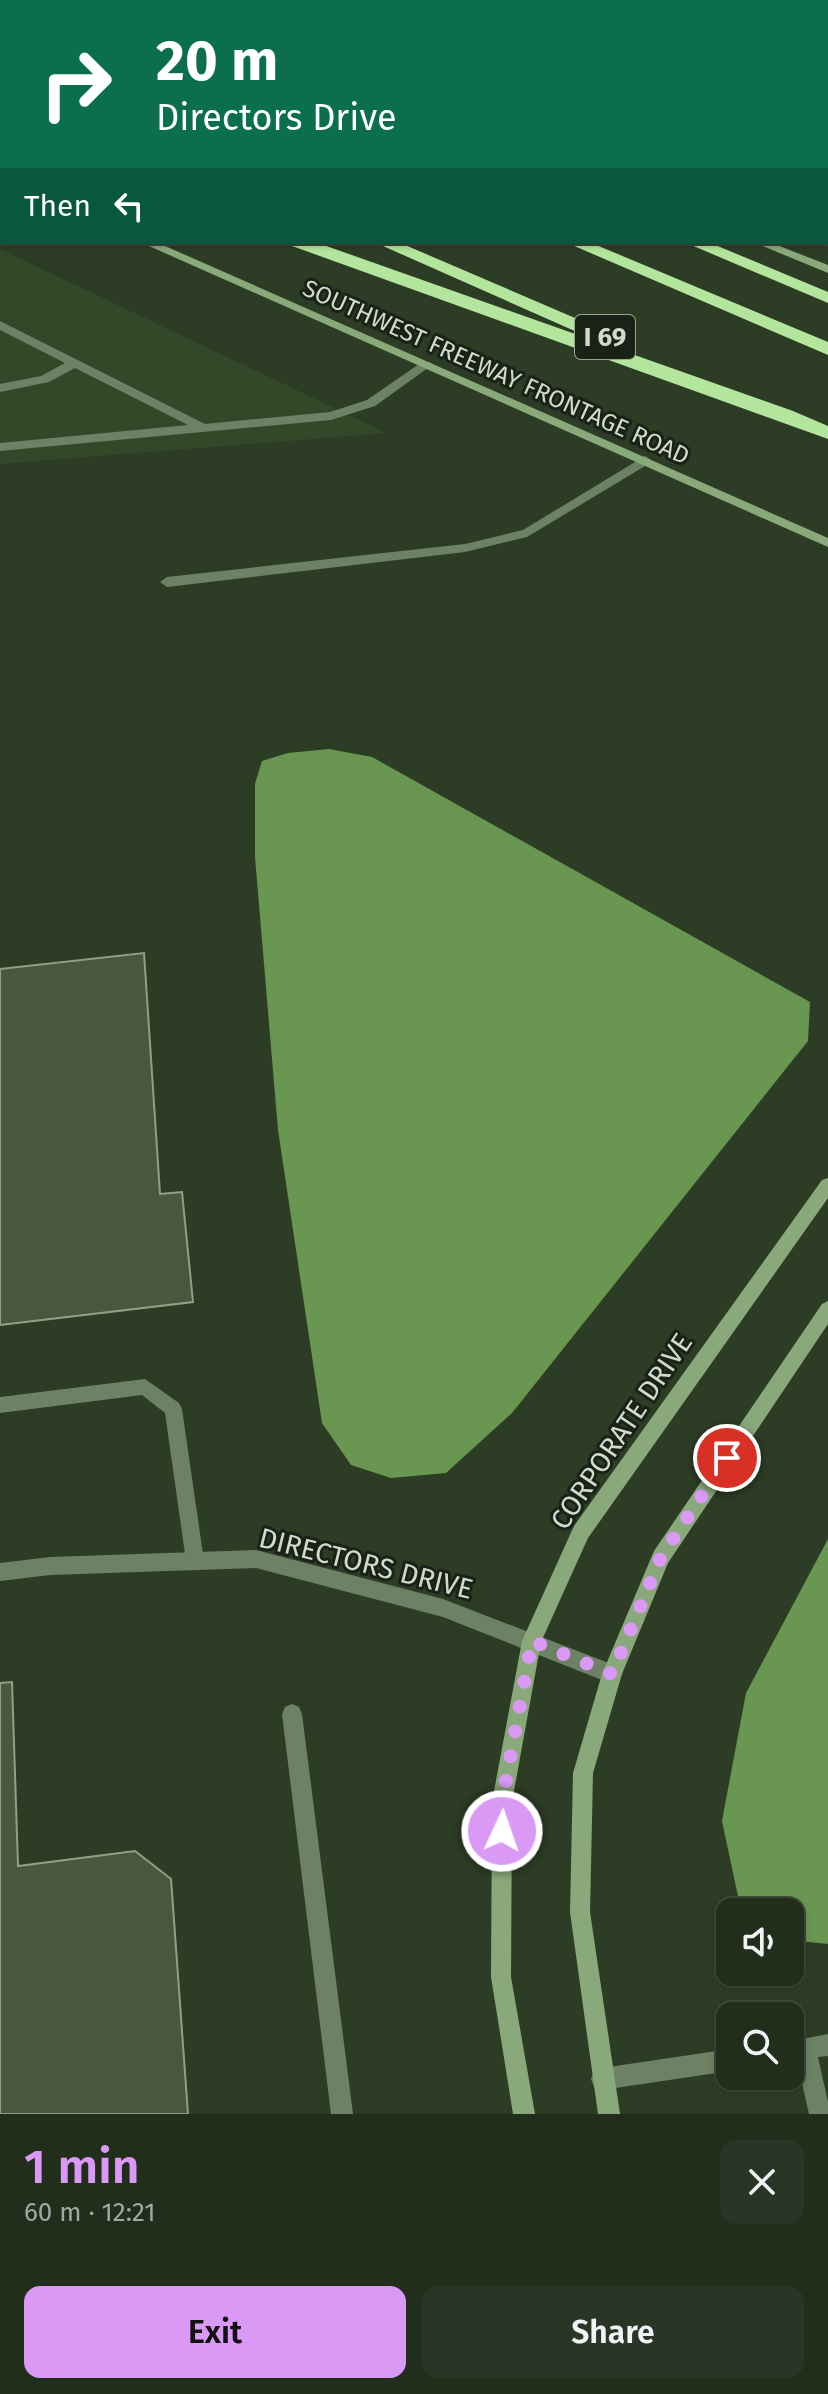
<!DOCTYPE html>
<meta charset="utf-8">
<style>
body{margin:0;font-family:"Fira Sans",sans-serif;background:#2a3625;color:#f1f3f6;height:100vh;display:flex;flex-direction:column;font-size:30px;white-space:nowrap}
*{box-sizing:border-box;margin:0}
p{font-size:26px;color:#a2a8a3}
.icon{flex:none;width:44px;height:44px;fill:none;stroke:currentColor;stroke-width:2;stroke-linecap:round;stroke-linejoin:round}
.map{position:relative;height:2114px;overflow:hidden}
.side{display:flex;flex-direction:column;background:#222e1c;flex:1}
.side>*{flex:none}
.banner{position:absolute;left:0px;top:0px;width:828px;height:244px;box-shadow:0 2px 6px #0004,0 0 0 2px #3f4a3b;background:#0b6e4f;color:#fff;overflow:hidden}
.controls{position:absolute;left:716px;top:1898px;display:grid;gap:16px}
.controls a{display:grid;place-items:center;width:88px;height:88px;border-radius:16px;background:#222e1c;box-shadow:0 2px 6px #0004,0 0 0 2px #3f4a3b;font-size:40px}
.pin{position:absolute;display:grid;place-items:center;width:68px;height:68px;color:#fff;margin:-34px;border:4px solid #fff;border-radius:50%;box-shadow:0 2px 8px #0007}
.me{position:absolute;width:88px;margin:-44px;rotate:3deg;stroke-linejoin:round;filter:drop-shadow(0 0 6px #0008)}
.turn{display:flex;align-items:center;gap:28px;height:168px;padding:0 24px;font-size:36px}
.turn .icon{width:104px;height:104px;stroke-width:2.5}
.turn b{display:block;font-size:56px;line-height:68px}
.then{display:flex;align-items:center;height:76px;padding:0 24px;background:#0003;gap:16px;font-size:30px}
.round{display:grid;place-items:center;flex:none;width:84px;height:84px;border-radius:16px;background:#2a3625}
.head{display:flex;align-items:center;justify-content:space-between;height:136px;padding:0 24px}
h1{font-size:48px;font-weight:600;line-height:60px;color:#db99f6}
.action{display:flex;gap:16px;margin-top:auto;padding:16px 24px}
.action a{flex:1;height:92px;border-radius:16px;background:#db99f6;color:#111;font-size:32px;font-weight:600;line-height:92px;text-align:center}
.action a+a{background:#2a3625;color:#f1f3f6}
.map>svg:first-child{display:block}
.built{fill:#334729}
.water{fill:#699651}
.building{fill:#47583e;stroke:#8ea185;stroke-width:2}
.lines{fill:none;stroke-linecap:round;stroke-linejoin:round}
.lane{fill:#6d8164;fill-rule:evenodd}
.street{fill:#6d8164;fill-rule:evenodd}
.secondary{fill:#8aa97b;fill-rule:evenodd}
.highway{fill:#b4e59c;fill-rule:evenodd}
.route{stroke:#db99f6;stroke-width:14;stroke-dasharray:0 25.2}
.labels{text-anchor:middle;stroke-width:6;stroke-linejoin:round;paint-order:stroke}
.far-street-label{font-size:24px;fill:#d1dbcc;stroke:#1a2217}
.shield{fill:#1a2217;stroke:#9aa496;stroke-width:2}
.shield-label{font-size:26px;font-weight:bold;fill:#d1dbcc}
.street-label{font-size:28px;fill:#d1dbcc;stroke:#1a2217}
</style>
<div class="map">
<svg width="828" height="2114" viewBox="0 0 828 2114">
<rect width="100%" height="100%" fill="#2d3d25"/>
<path class="built" d="M 0,249 L 387,433 L 0,464 Z"/>
<g class="water">
<path d="M 329,749 L 372,757 L 810,1002 L 808,1041 L 512,1413 L 446,1473 L 391,1478 L 351,1465 L 322,1423 L 278,1130 L 255,857 L 255,784 L 262,761 L 288,753 Z"/>
<path d="M 828,1539 L 828,1944 L 790,1940 L 790,1912 L 753,1912 L 739,1901 L 722,1821 L 746,1693 Z"/>
</g>
<g class="building">
<path d="M 550,0 L 655,0 L 652,2 Z"/>
<path d="M 828,150 L 828,224 L 826,223 Z"/>
<path d="M 144,953 L 160,1194 L 182,1192 L 193,1302 L 0,1325 L 0,969 Z"/>
<path d="M 12,1682 L 18,1866 L 135,1851 L 171,1879 L 188,2114 L 0,2114 L 0,1683 Z"/>
</g>
<g class="lines">
<g class="lane">
<path d="M 242,0 L 255,0 L 241,2 Z"/>
<path d="M 383,0 L 398,0 L 399,2 L 384,2 Z"/>
<path d="M 527,0 L 539,0 L 526,2 Z"/>
<path d="M 698,0 L 709,0 L 697,2 Z"/>
<path d="M 826,86 L 828,86 L 826,94 Z"/>
<path d="M 0,321 L 205,424 L 330,412 L 367,400 L 422,362 L 430,362 L 432,365 L 375,406 L 331,420 L 0,451 L 0,443 L 188,425 L 75,368 L 49,382 L 0,392 L 0,384 L 41,376 L 65,363 L 0,330 Z"/>
<path d="M 145,1379 L 179,1403 L 182,1409 L 204,1561 L 202,1567 L 195,1570 L 188,1567 L 186,1561 L 165,1413 L 142,1395 L 0,1413 L 0,1397 Z"/>
<path d="M 292,1704 L 299,1707 L 302,1714 L 353,2114 L 331,2114 L 282,1714 L 285,1707 Z"/>
<path d="M 828,2034 L 828,2056 L 818,2057 L 828,2102 L 828,2114 L 809,2114 L 794,2048 L 797,2040 Z"/>
<path d="M 730,2049 L 730,2071 L 602,2090 L 594,2087 L 591,2079 L 594,2071 L 602,2068 Z"/>
</g>
<g class="street">
<path d="M 812,0 L 823,0 L 811,2 Z"/>
<path d="M 645,456 L 651,460 L 650,463 L 527,537 L 465,552 L 167,587 L 160,582 L 167,577 L 465,544 L 523,530 Z"/>
<path d="M 256,1550 L 443,1599 L 619,1667 L 622,1674 L 619,1681 L 612,1684 L 443,1617 L 256,1568 L 50,1575 L 0,1581 L 0,1563 L 50,1557 Z"/>
</g>
<g class="secondary">
<path d="M 201,0 L 215,0 L 216,2 L 202,2 Z"/>
<rect x="0" y="183" width="2" height="6"/>
<path d="M 140,242 L 156,242 L 828,538 L 828,547 Z"/>
<path d="M 753,242 L 769,242 L 828,265 L 828,273 Z"/>
<path d="M 828,1178 L 828,1198 L 588,1538 L 541,1642 L 512,1802 L 511,1977 L 535,2114 L 513,2114 L 491,1977 L 492,1802 L 522,1641 L 574,1526 L 822,1180 Z"/>
<path d="M 828,1301 L 828,1324 L 668,1563 L 622,1674 L 593,1773 L 590,1912 L 620,2114 L 598,2114 L 570,1912 L 573,1773 L 602,1674 L 654,1551 L 822,1304 Z"/>
</g>
<g class="highway">
<path d="M 0,0 L 8,0 L 10,2 L 2,2 L 2,7 Z"/>
<path d="M 127,0 L 145,0 L 147,2 L 129,2 Z"/>
<path d="M 0,73 L 2,74 L 2,84 L 0,83 Z"/>
<path d="M 0,132 L 2,133 L 2,143 L 0,142 Z"/>
<path d="M 289,242 L 315,242 L 793,411 L 828,426 L 828,439 L 292,246 Z"/>
<path d="M 374,242 L 398,242 L 589,324 L 592,328 L 589,332 L 577,332 Z"/>
<path d="M 565,242 L 589,242 L 828,342 L 828,355 Z"/>
<path d="M 684,242 L 708,242 L 828,292 L 828,303 Z"/>
</g>
</g>
<g class="lines">
<path class="route" d="M 502,1831 L 502,1802 L 532,1641 L 612,1674 L 661,1557 L 727,1458"/>
</g>
<g class="labels">
<g class="far-street-label">
<text transform="translate(496 372) rotate(24)" y="8">SOUTHWEST FREEWAY FRONTAGE ROAD</text>
</g>
<rect class="shield" x="575" y="315" width="60" height="44" rx="6"/>
<g class="shield-label">
<text x="605" y="346">I 69</text>
</g>
<g class="street-label">
<text transform="translate(621 1431) rotate(-56)" y="10">CORPORATE DRIVE</text>
<text transform="translate(366 1563) rotate(14)" y="10">DIRECTORS DRIVE</text>
</g>
</g>
</svg>
<div class="controls">
<a><svg class="icon" aria-label="sound" viewBox="0 0 24 24"><path d="M4 9h4l5-4v14l-5-4H4zM17 9q2 3 0 6"/></svg></a>
<a><svg class="icon" aria-label="search" viewBox="0 0 24 24"><circle cx="10" cy="10" r="6"/><path d="M15 15l6 6"/></svg></a>
</div>
<div class="pin" style="left:727px;top:1458px;background:#d93025"><svg class="icon" aria-label="arrive" viewBox="0 0 24 24"><path d="M6 21V4h12l-3 4 3 4H6"/></svg></div>
<svg class="me" style="left:502px;top:1831px" viewBox="-20 -20 40 40"><circle r="17" fill="#db99f6" stroke="#fff" stroke-width="3"/><path d="M0-11L8 9 0 5-8 9z" fill="#fff"/></svg>
<div class="banner">
<div class="turn"><svg class="icon" aria-label="right" viewBox="0 0 24 24"><path d="M7 20v-9h11M14 6l5 5-5 5"/></svg><div><b>20 m</b>Directors Drive</div></div>
<div class="then">Then<svg class="icon" aria-label="left" viewBox="0 0 24 24"><path d="M17 20v-9H6M10 6l-5 5 5 5"/></svg></div>
</div>
</div>
<section class="side">
<div class="head"><div><h1>1 min</h1><p>60 m · 12:21</p></div><a class="round"><svg class="icon" aria-label="close" viewBox="0 0 24 24"><path d="M6 6l12 12M18 6L6 18"/></svg></a></div>
<div class="action"><a>Exit</a><a>Share</a></div>
</section>
